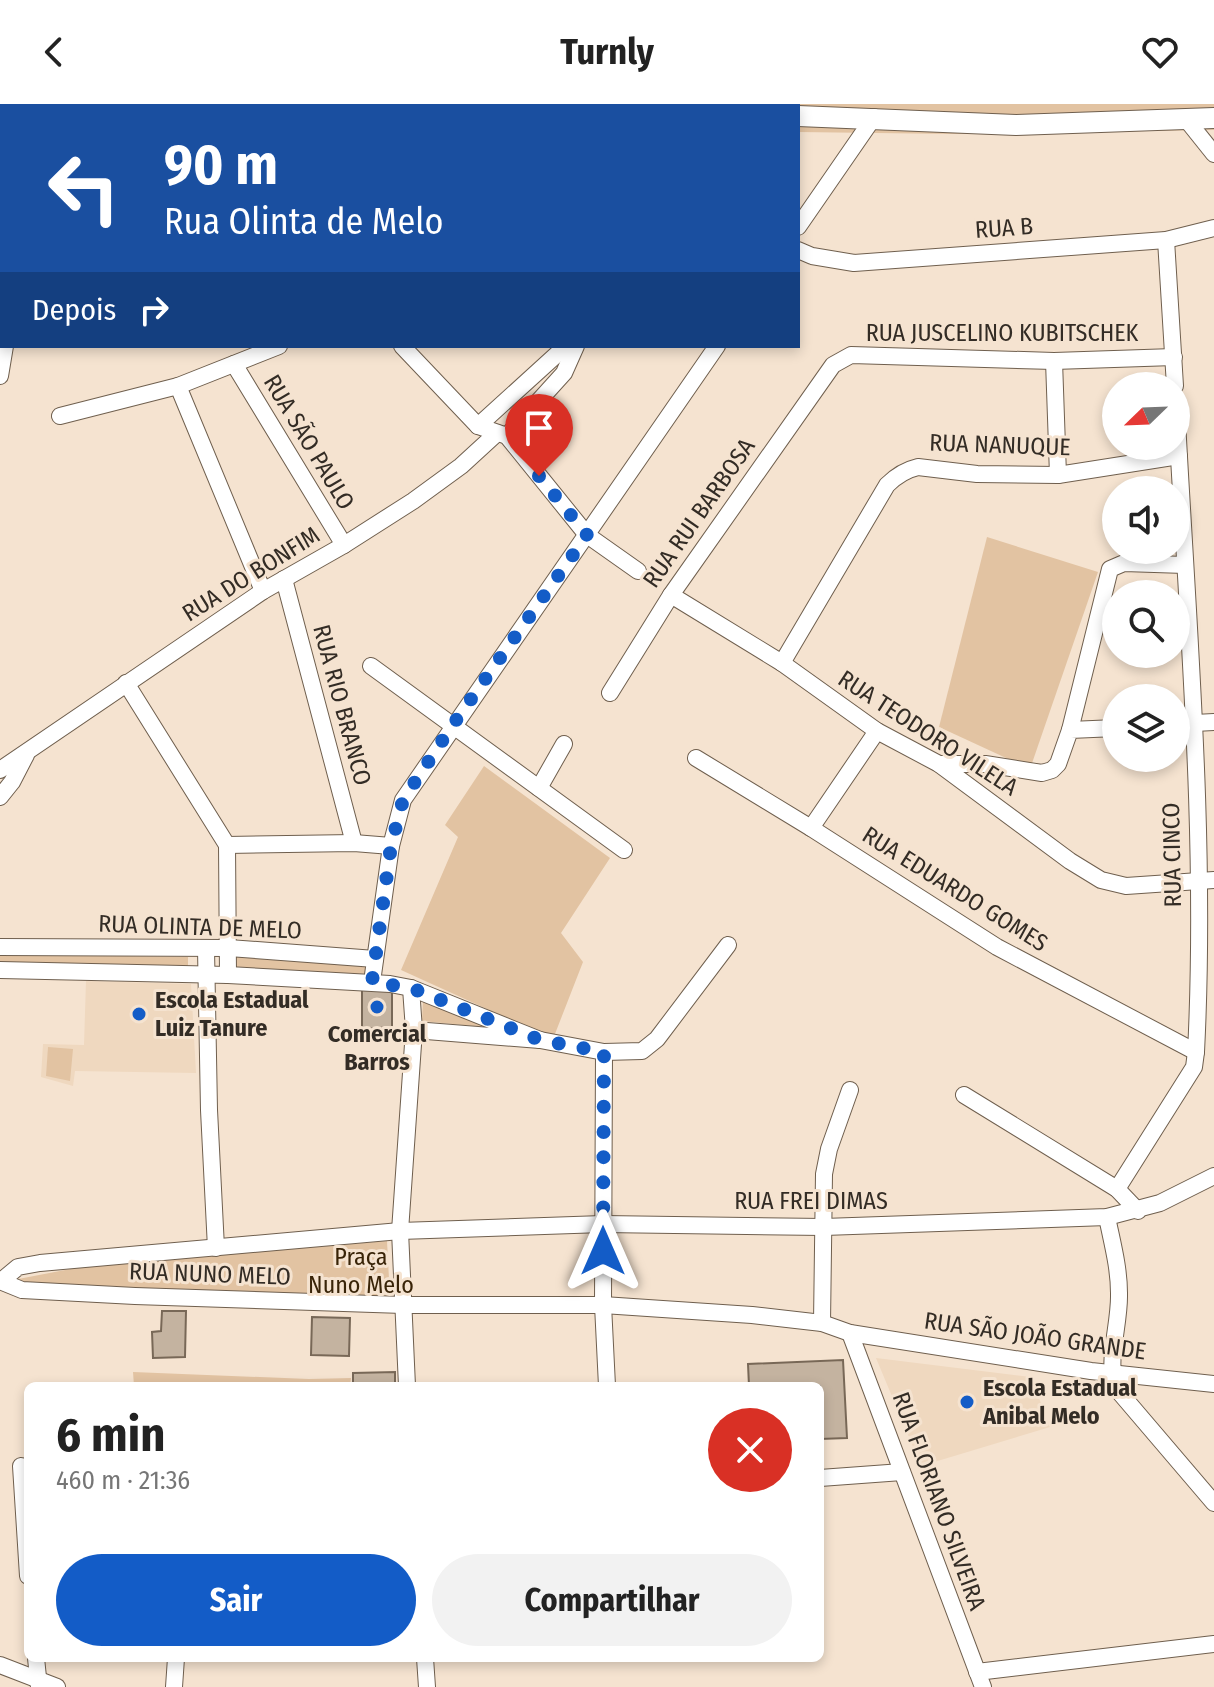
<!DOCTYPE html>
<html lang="pt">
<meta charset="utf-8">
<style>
body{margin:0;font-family:"Fira Sans Condensed",sans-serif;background:#f2f2f2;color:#222;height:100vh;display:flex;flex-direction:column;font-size:30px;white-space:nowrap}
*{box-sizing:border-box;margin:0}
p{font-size:26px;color:#767676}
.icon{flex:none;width:44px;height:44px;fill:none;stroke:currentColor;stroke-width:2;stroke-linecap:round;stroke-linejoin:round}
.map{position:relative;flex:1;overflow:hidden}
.drawer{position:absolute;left:24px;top:1278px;width:800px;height:280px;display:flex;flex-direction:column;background:#fff;border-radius:12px;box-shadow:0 4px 12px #0003}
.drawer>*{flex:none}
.hud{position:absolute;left:0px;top:0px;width:800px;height:244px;box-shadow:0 4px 12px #0003;background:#1a4fa0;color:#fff;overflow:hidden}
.needle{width:52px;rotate:247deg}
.fabs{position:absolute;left:1102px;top:268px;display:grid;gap:16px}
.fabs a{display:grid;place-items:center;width:88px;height:88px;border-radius:50%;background:#fff;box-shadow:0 4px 12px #0003;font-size:40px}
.pin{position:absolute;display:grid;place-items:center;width:68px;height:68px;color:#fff;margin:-82px -34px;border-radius:50% 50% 50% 0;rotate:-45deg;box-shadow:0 0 8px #0007}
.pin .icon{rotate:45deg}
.me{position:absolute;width:88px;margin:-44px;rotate:0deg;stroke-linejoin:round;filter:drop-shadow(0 0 6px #0008)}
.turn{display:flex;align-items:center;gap:28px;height:168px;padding:0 32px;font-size:36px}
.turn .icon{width:104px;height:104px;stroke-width:2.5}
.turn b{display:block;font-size:56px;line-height:68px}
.then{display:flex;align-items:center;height:76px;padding:0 32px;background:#0003;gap:16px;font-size:30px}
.round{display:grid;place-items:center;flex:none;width:84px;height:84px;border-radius:42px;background:#f2f2f2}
.overview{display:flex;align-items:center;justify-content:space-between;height:136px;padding:0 32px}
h1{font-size:48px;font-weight:700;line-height:60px}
.action{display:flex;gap:16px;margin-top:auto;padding:16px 32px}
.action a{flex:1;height:92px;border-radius:48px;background:#135cc7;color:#fff;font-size:32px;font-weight:700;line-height:92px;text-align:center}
.action a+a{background:#f2f2f2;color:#222}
header{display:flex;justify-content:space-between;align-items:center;height:104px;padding:0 32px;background:#fff;font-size:36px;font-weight:700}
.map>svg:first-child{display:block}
.built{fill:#efd8bf}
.green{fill:#e2c3a2}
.building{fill:#c4b3a0;stroke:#786857;stroke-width:2}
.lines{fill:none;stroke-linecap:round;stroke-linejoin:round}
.minor-casing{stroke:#6f5f4e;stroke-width:18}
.major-casing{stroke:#6f5f4e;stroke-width:22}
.highway-casing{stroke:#6f5f4e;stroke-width:24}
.minor{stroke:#fff;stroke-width:16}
.major{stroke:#fff;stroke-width:20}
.highway{stroke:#fff;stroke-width:22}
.route{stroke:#135cc7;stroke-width:14;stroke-dasharray:0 25.2}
.poi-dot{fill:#135cc7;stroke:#f5e3d0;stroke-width:3}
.labels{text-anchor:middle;stroke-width:6;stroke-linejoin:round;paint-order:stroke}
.street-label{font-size:24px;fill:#332c25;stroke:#f5e3d0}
.poi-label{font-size:24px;font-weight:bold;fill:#332c25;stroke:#f5e3d0;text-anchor:start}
.park-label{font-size:24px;fill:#392408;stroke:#f5e3d0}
</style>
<header><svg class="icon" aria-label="back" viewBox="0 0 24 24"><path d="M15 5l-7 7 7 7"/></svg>Turnly<svg class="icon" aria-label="heart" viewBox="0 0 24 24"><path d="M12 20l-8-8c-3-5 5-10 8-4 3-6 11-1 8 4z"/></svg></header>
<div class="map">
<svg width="1214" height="1583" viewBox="0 0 1214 1583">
<rect width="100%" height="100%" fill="#f5e3d0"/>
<g class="built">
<path d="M 86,877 L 191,880 L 196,969 L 75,967 L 73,982 L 41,973 L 43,940 L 84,941 Z"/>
<path d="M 876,1254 L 1031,1273 L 1050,1323 L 921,1362 Z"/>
</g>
<g class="green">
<path d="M 389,0 L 1214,0 L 1214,26 L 953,30 L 798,28 L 798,2 L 382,2 Z"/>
<path d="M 987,433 L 1098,468 L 1030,665 L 939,623 Z"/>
<path d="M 484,662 L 610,754 L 561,829 L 583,858 L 553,935 L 401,866 L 458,733 L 445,721 Z"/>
<path d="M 233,849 L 367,857 L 365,870 L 232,864 Z"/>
<path d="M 0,850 L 188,853 L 188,868 L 0,863 Z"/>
<path d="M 423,894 L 494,924 L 422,917 Z"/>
<path d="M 48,943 L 73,945 L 70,977 L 46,972 Z"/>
<path d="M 387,1137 L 390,1194 L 41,1183 L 13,1176 L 86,1162 Z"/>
<path d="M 133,1268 L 309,1275 L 351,1274 L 350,1282 L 134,1282 Z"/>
</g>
<g class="building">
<path d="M 362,881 L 392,884 L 392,923 L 362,925 Z"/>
<path d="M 162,1207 L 186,1207 L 185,1253 L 153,1254 L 152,1228 L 161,1227 Z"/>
<path d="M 312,1213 L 350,1214 L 349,1252 L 311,1251 Z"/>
<path d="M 843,1256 L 847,1334 L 820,1335 L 820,1282 L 749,1282 L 748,1260 Z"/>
<path d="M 395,1268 L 395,1282 L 353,1282 L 353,1269 Z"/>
</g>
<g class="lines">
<defs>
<g id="minor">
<path d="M 1186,15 L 1214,50"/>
<path d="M 0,73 L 2,77"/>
<path d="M 798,123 L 874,13"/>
<path d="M 1166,136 L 1175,282"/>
<path d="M 798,146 L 812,152 L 854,159 L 1166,136 L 1214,124"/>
<path d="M 402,242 L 478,322 L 507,332 L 587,431 L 638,467"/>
<path d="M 1054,257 L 1058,371"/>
<path d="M 234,260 L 344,441"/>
<path d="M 0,272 L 5,242"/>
<path d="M 178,282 L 263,487"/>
<path d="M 60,312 L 178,282 L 279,242"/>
<path d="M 478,322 L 566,242"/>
<path d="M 507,332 L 564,269 L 576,242"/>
<path d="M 284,475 L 354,739"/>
<path d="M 671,491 L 782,559 L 877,627 L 939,660 L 1070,757 L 1101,776 L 1126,782 L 1214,776"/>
<path d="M 782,559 L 887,381 C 896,372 905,366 918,363 L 977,370 L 1058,371 L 1179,352"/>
<path d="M 371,562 L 624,746"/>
<path d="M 126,579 L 227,741 L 228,871"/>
<path d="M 610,589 L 671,491 L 833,261 L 851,251 L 1054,257 L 1174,253"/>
<path d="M 1176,620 L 1214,618"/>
<path d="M 1070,626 L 1110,465 L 1124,459 L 1185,461"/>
<path d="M 696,654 L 811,724 L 997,843 L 1196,948"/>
<path d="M 939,660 L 985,660 L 1042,669 L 1052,666 L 1058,660 L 1070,626 L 1116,624"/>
<path d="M 0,666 L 263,487 L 344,441 L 413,397 L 461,362 L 497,329"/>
<path d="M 539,684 L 564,640"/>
<path d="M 0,693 L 12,678 L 26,651"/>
<path d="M 811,724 L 877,627"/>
<path d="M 227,741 L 354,739 L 391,742"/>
<path d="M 0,843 L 229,844 L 375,855"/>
<path d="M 206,845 L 209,1006 L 216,1144"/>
<path d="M 0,866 L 228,871 L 390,880 L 411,884 L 540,936"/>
<path d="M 372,878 L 391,742 L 403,696 L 717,242"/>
<path d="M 414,926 L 540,936 L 604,948 L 642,947 L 657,935 L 728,841"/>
<path d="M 604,948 L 603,1201 L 607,1282"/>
<path d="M 964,991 L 1117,1085 L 1138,1107"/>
<path d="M 1117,1085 L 1194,963 L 1196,948 C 1207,732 1187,513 1176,298"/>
<path d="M 1107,1113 C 1112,1138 1119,1163 1119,1189 C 1120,1220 1107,1252 1115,1283 L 1214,1399"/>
<path d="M 0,1177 L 22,1186 L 135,1192 L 403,1201 L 603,1201 L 752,1211 L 822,1219 L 850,1229 L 1091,1267 L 1214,1280"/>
<path d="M 1,1177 L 18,1163 L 40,1159 L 400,1127 L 603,1120 L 824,1123 L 1107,1113 L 1160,1099 L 1214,1072"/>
<path d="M 822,1219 L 824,1070 L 829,1045 L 850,986"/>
<path d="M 850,1229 L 983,1583"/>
<path d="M 407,1282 L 400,1127 L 414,926 L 411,884"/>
<path d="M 21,1362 L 28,1472"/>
<path d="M 820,1374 L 902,1368"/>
<path d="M 36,1554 L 39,1583"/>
<path d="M 425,1554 L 427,1583"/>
<path d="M 0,1561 L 57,1583"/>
<path d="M 977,1568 L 1214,1540"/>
<path d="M 174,1583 L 176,1554"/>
</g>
<g id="major">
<path d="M 798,12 L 1016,21 L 1214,14"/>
<path d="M 0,233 L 2,232"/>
</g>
<g id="highway">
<path d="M 458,2 L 467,0"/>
<path d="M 0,198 L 2,197"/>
</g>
</defs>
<use href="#minor" class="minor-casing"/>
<use href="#major" class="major-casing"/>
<use href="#highway" class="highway-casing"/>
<use href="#minor" class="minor"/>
<use href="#major" class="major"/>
<use href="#highway" class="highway"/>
</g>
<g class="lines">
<path class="route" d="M 539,372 L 587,431 L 452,622 L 403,696 L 391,742 L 372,878 L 411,884 L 540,936 L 604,948 L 603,1147"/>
</g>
<g class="poi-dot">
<circle cx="377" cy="903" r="8"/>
<circle cx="139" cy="910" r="8"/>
<circle cx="967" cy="1298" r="8"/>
</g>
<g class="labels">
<g class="street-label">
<text transform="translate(1004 124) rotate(-4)" y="8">RUA B</text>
<text x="1002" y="237">RUA JUSCELINO KUBITSCHEK</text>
<text transform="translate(309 338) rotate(59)" y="8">RUA SÃO PAULO</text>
<text transform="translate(1000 341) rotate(2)" y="8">RUA NANUQUE</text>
<text transform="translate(699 409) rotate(-55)" y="8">RUA RUI BARBOSA</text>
<text transform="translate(251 470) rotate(-32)" y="8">RUA DO BONFIM</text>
<text transform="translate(342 601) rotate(75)" y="8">RUA RIO BRANCO</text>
<text transform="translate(928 629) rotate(33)" y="8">RUA TEODORO VILELA</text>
<text transform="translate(1172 751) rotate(-91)" y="8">RUA CINCO</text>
<text transform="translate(955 785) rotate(32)" y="8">RUA EDUARDO GOMES</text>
<text transform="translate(200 823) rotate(2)" y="8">RUA OLINTA DE MELO</text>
<text x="811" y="1105">RUA FREI DIMAS</text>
<text transform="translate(210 1170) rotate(2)" y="8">RUA NUNO MELO</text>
<text transform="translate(1035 1232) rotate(8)" y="8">RUA SÃO JOÃO GRANDE</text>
<text transform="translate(939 1397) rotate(70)" y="8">RUA FLORIANO SILVEIRA</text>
</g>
<g class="poi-label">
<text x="155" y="904">Escola Estadual<tspan x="155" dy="28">Luiz Tanure</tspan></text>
<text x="377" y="938" text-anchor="middle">Comercial<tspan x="377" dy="28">Barros</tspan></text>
<text x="983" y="1292">Escola Estadual<tspan x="983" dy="28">Anibal Melo</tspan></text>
</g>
<g class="park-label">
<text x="361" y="1161">Praça<tspan x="361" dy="28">Nuno Melo</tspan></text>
</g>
</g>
</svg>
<div class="fabs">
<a><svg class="needle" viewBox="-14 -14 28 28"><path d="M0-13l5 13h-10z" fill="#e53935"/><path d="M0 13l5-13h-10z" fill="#767676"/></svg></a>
<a><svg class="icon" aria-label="sound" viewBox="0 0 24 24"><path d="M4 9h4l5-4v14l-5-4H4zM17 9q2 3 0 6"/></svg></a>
<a><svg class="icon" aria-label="search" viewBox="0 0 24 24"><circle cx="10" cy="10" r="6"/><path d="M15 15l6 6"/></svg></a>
<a><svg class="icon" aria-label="layers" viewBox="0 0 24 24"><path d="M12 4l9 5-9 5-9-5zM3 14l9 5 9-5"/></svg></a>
</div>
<div class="pin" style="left:539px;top:372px;background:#d93025"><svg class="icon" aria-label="arrive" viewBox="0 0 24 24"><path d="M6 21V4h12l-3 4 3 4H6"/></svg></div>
<svg class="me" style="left:603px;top:1147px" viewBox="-20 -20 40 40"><path d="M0-17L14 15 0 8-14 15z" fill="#135cc7" stroke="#fff" stroke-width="4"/></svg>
<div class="hud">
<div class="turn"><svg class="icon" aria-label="left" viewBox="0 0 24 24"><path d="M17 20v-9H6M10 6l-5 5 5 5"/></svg><div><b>90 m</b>Rua Olinta de Melo</div></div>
<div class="then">Depois<svg class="icon" aria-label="right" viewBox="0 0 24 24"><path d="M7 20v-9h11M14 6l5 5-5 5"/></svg></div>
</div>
<section class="drawer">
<div class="overview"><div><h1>6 min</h1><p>460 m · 21:36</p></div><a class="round" style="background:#d93025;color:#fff"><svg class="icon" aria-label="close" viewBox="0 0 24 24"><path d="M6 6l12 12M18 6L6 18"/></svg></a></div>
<div class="action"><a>Sair</a><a>Compartilhar</a></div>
</section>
</div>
